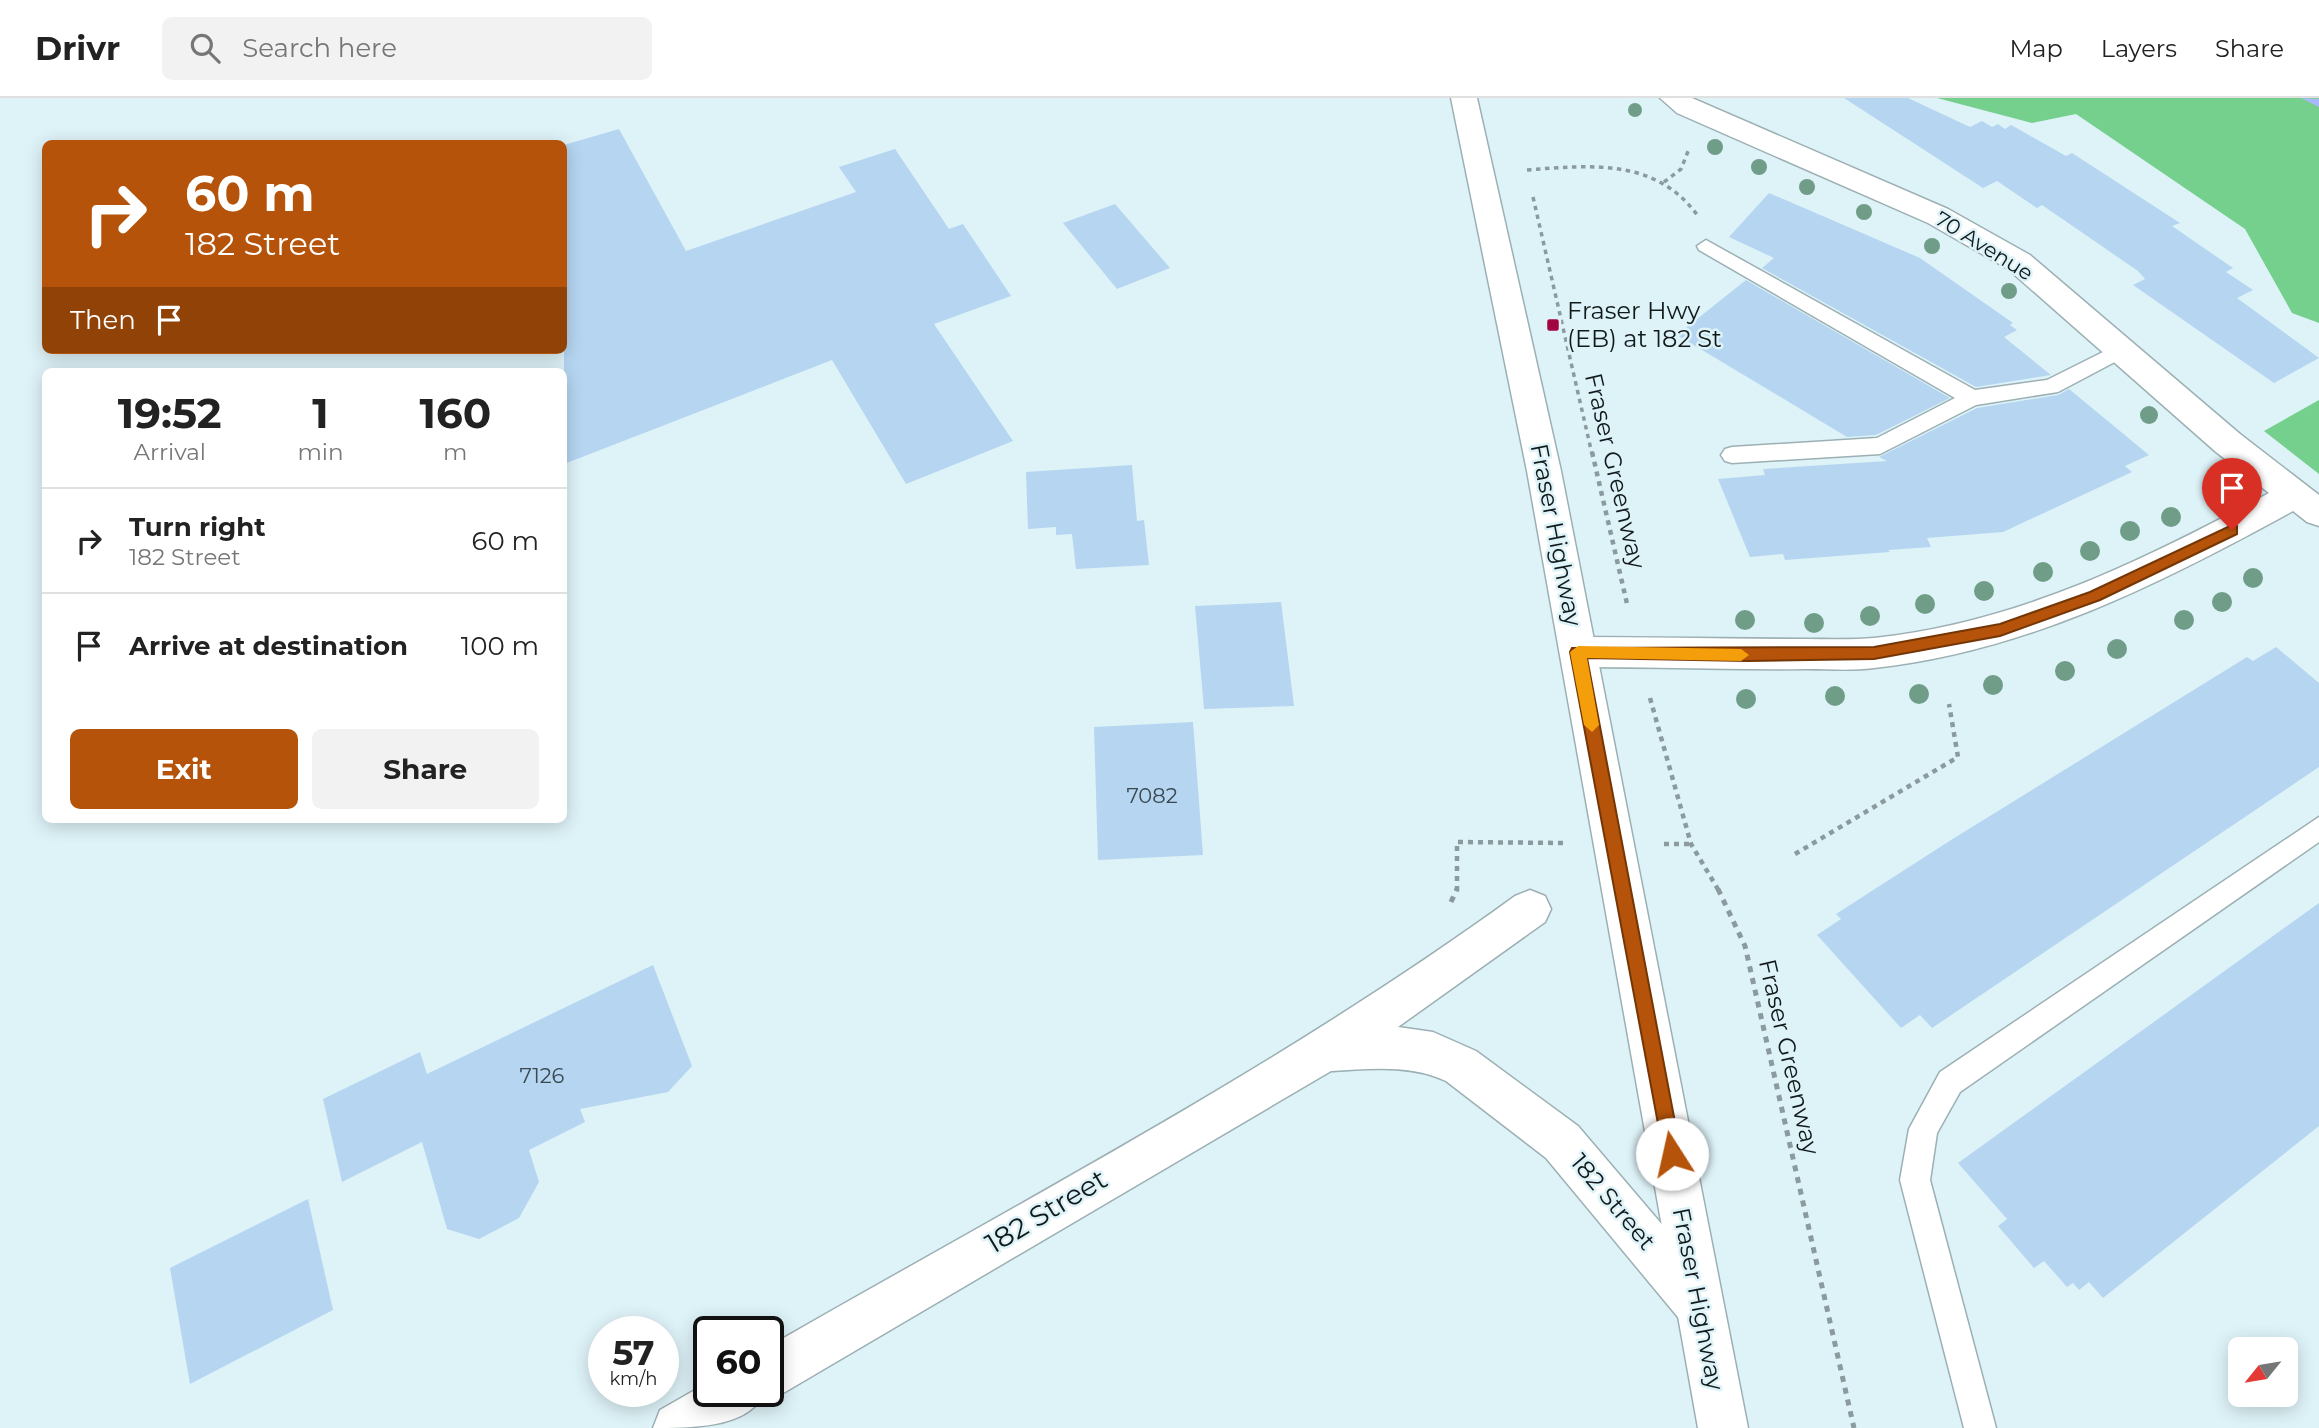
<!DOCTYPE html>
<style>
body{margin:0;font-family:Montserrat,sans-serif;background:#f2f2f2;color:#222;height:100vh;display:flex;flex-direction:column;font-size:26px;white-space:nowrap}
*{box-sizing:border-box;margin:0}
p{font-size:23px;color:#767676}
.icon{flex:none;width:38px;height:38px;fill:none;stroke:currentColor;stroke-width:2;stroke-linecap:round;stroke-linejoin:round}
.map{position:relative;flex:1;overflow:hidden}
.side{position:absolute;left:42px;top:270px;width:525px;height:455px;display:flex;flex-direction:column;background:#fff;border-radius:10px;box-shadow:0 4px 18px #0003}
.side>*{flex:none}
.top-card{position:absolute;left:42px;top:42px;width:525px;height:214px;border-radius:10px;box-shadow:0 4px 18px #0003;background:#b45309;color:#fff;overflow:hidden}
.needle{width:46px;rotate:240deg}
.buttons{position:absolute;left:2228px;top:1239px;display:grid;gap:14px}
.buttons a{display:grid;place-items:center;width:70px;height:70px;border-radius:10px;background:#fff;box-shadow:0 4px 18px #0003;font-size:35px}
.speed{position:absolute;left:588px;top:1218px;display:flex;gap:14px;font-size:35px;font-weight:700;text-align:center}
.speed>*{display:grid;place-content:center;width:91px;height:91px;border-radius:50%;background:#fff;box-shadow:0 4px 18px #0003;line-height:1}
.speed small{font-size:18px;font-weight:400}
.speed .limit{border:4px solid #111;border-radius:10px;background:#fff;color:#111}
.pin{position:absolute;display:grid;place-items:center;width:60px;height:60px;color:#fff;margin:-72px -30px;border-radius:50% 50% 50% 0;rotate:-45deg;box-shadow:0 0 7px #0007}
.pin .icon{rotate:45deg}
.me{position:absolute;width:77px;margin:-38px;rotate:350deg;stroke-linejoin:round;filter:drop-shadow(0 0 5px #0008)}
.turn{display:flex;align-items:center;gap:24px;height:147px;padding:0 28px;font-size:32px}
.turn .icon{width:91px;height:91px;stroke-width:2.5}
.turn b{display:block;font-size:49px;line-height:60px}
.then{display:flex;align-items:center;height:66px;padding:0 28px;background:#0003;gap:14px;font-size:26px}
.eta{display:flex;justify-content:space-evenly;align-items:center;height:119px;text-align:center}
.eta b{font-size:42px;font-weight:700;line-height:49px}
.button{display:flex;gap:14px;margin-top:auto;padding:14px 28px}
.button a{flex:1;height:80px;border-radius:10px;background:#b45309;color:#fff;font-size:28px;font-weight:700;line-height:80px;text-align:center}
.button a+a{background:#f2f2f2;color:#222}
ul{padding:0;list-style:none}
li{display:flex;align-items:center;gap:21px;height:105px;padding:0 28px;border-top:2px solid #e0e0e0}
li div{flex:1}
li b{display:block;font-size:26px}
li em{font-style:normal}
header{display:flex;align-items:center;gap:42px;box-sizing:border-box;height:98px;padding:0 35px;background:#fff;border-bottom:2px solid #e0e0e0}
header strong{font-size:33px}
nav{display:flex;gap:38px;margin-inline-start:auto;font-size:24px}
.search{width:490px;height:63px;background:#f2f2f2;display:flex;align-items:center;gap:18px;box-sizing:border-box;padding:0 24px;border-radius:10px;color:#767676;font-size:26px}
.map>svg:first-child{display:block}
.forest{fill:#75d08d}
.lines{fill:none;stroke-linecap:round;stroke-linejoin:round}
.stream{fill:#aab7ff;fill-rule:evenodd}
.building{fill:#b5d5f1}
.service-casing{stroke:#9cb0b4;stroke-width:3}
.minor-casing{stroke:#9cb0b4;stroke-width:3}
.tertiary-casing{stroke:#9cb0b4;stroke-width:3}
.primary-casing{stroke:#9cb0b4;stroke-width:3}
.path-far2{stroke:#8a9a9d;stroke-width:3.5;stroke-dasharray:4.5 4.5;stroke-linecap:butt}
.path-far1{stroke:#8a9a9d;stroke-width:4.5;stroke-dasharray:5 5;stroke-linecap:butt}
.path{stroke:#8a9a9d;stroke-width:5;stroke-dasharray:6 6;stroke-linecap:butt}
.service{fill:#fff;fill-rule:evenodd}
.minor{fill:#fff;fill-rule:evenodd}
.tertiary{fill:#fff;fill-rule:evenodd}
.primary{fill:#fff;fill-rule:evenodd}
.tree{fill:#6f9d88}
.route{fill:#b45309;stroke:#753606;stroke-width:2}
.slow{fill:#f59e0b}
.poi-dot{fill:#a10440;stroke:#def3f8;stroke-width:2.5}
.labels{text-anchor:middle;stroke-width:5;stroke-linejoin:round;paint-order:stroke}
.far-street-label{font-size:21px;fill:#11191a;stroke:#def3f8}
.number-label{font-size:21px;fill:#3a4850}
.poi-label{font-size:24px;fill:#11191a;stroke:#def3f8;text-anchor:start}
.street-label{font-size:24px;fill:#11191a;stroke:#def3f8}
.near-street-label{font-size:28px;fill:#11191a;stroke:#def3f8}
</style>
<header>
<strong>Drivr</strong>
<div class="search"><svg class="icon" aria-label="search" viewBox="0 0 24 24"><circle cx="10" cy="10" r="6"/><path d="M15 15l6 6"/></svg>Search here</div>
<nav><a>Map</a><a>Layers</a><a>Share</a></nav>
</header>
<div class="map">
<svg width="2319" height="1330" viewBox="0 0 2319 1330">
<rect width="100%" height="100%" fill="#def3f8"/>
<g class="forest">
<path d="M 1937,0 L 2319,0 L 2319,225 L 2292,215 L 2245,131 L 2076,16 L 2032,25 Z"/>
<path d="M 2319,302 L 2319,376 L 2264,333 Z"/>
</g>
<g class="lines">
<path class="stream" d="M 2301,0 L 2319,1 L 2319,9 Z"/>
</g>
<g class="building">
<path d="M 1844,0 L 1908,0 L 1970,29 L 1982,23 L 1992,29 L 1998,26 L 2005,31 L 2011,27 L 2066,58 L 2072,55 L 2180,125 L 2172,128 L 2233,170 L 2226,174 L 2253,192 L 2237,200 L 2319,260 L 2274,285 L 2133,187 L 2145,181 L 2138,173 L 2042,107 L 2037,110 L 1997,83 L 1983,90 Z"/>
<path d="M 619,31 L 686,153 L 856,94 L 839,69 L 895,51 L 949,131 L 963,126 L 1011,198 L 934,226 L 1013,343 L 906,386 L 832,262 L 564,366 L 564,47 Z"/>
<path d="M 1769,95 L 1920,160 L 2013,225 L 2010,227 L 2017,232 L 2004,239 L 2051,277 L 1976,289 L 1762,170 L 1774,160 L 1729,139 Z"/>
<path d="M 1115,106 L 1170,170 L 1117,191 L 1063,125 Z"/>
<path d="M 1746,182 L 1950,300 L 1876,337 L 1847,339 L 1677,237 Z"/>
<path d="M 2069,291 L 2149,357 L 2125,368 L 2132,374 L 2003,434 L 1927,440 L 1931,449 L 1888,452 L 1890,454 L 1785,462 L 1783,456 L 1750,459 L 1718,381 L 1765,377 L 1763,371 L 1887,363 L 1879,359 L 1977,310 L 2058,297 Z"/>
<path d="M 1132,367 L 1137,423 L 1144,422 L 1149,467 L 1076,471 L 1072,436 L 1056,437 L 1056,429 L 1028,431 L 1026,374 Z"/>
<path d="M 1281,504 L 1294,608 L 1204,611 L 1195,508 Z"/>
<path d="M 2276,549 L 2319,585 L 2319,669 L 1932,930 L 1920,917 L 1901,930 L 1817,837 L 1841,821 L 1836,816 L 1951,742 L 2247,559 L 2253,563 Z"/>
<path d="M 1193,624 L 1203,757 L 1098,762 L 1094,629 Z"/>
<path d="M 2319,805 L 2319,1028 L 2103,1200 L 2089,1184 L 2079,1192 L 2073,1185 L 2067,1189 L 2044,1163 L 2034,1170 L 1998,1128 L 2007,1121 L 1958,1065 Z"/>
<path d="M 653,867 L 692,968 L 668,994 L 580,1011 L 585,1024 L 529,1052 L 539,1084 L 519,1120 L 479,1141 L 447,1131 L 422,1044 L 342,1084 L 323,1001 L 420,954 L 427,976 Z"/>
<path d="M 308,1101 L 333,1212 L 190,1286 L 170,1170 Z"/>
</g>
<g class="lines">
<defs>
<g id="service">
<path d="M 1706,142 L 1975,292 L 2047,282 L 2121,245 L 2131,252 L 2128,257 L 2058,294 L 1976,307 L 1880,356 L 1732,365 L 1725,363 L 1721,357 L 1725,351 L 1732,349 L 1877,340 L 1955,300 L 1699,152 L 1697,148 Z"/>
<path d="M 2319,719 L 2319,744 L 1960,994 L 1937,1035 L 1930,1082 L 1996,1330 L 1964,1330 L 1900,1082 L 1909,1031 L 1940,974 Z"/>
</g>
<path id="minor" d="M 1660,0 L 1692,0 L 1948,111 L 2030,157 L 2240,336 L 2319,397 L 2319,428 L 2307,424 L 2293,413 C 2162,485 2025,554 1874,570 C 1852,573 1828,571 1806,571 C 1730,572 1654,569 1578,569 L 1565,565 L 1560,554 L 1565,543 L 1578,539 C 1654,539 1730,541 1806,541 C 1828,541 1852,542 1874,540 C 2017,525 2145,462 2269,395 L 2216,354 L 2008,171 L 1928,125 L 1677,15 Z"/>
<path id="tertiary" d="M 1530,792 L 1545,798 L 1551,811 L 1545,824 L 1398,929 L 1433,934 L 1476,953 L 1578,1028 L 1716,1190 L 1723,1207 L 1716,1224 L 1699,1231 L 1682,1224 L 1546,1060 L 1446,983 C 1410,966 1370,971 1331,973 L 785,1294 L 768,1302 L 762,1299 C 745,1330 689,1330 653,1330 L 660,1312 L 709,1284 L 709,1293 L 768,1293 L 768,1249 C 1020,1104 1280,969 1515,798 Z"/>
<path id="primary" d="M 1451,0 L 1477,0 L 1561,373 L 1748,1330 L 1698,1330 L 1527,373 Z"/>
</defs>
<use href="#service" class="service-casing"/>
<use href="#minor" class="minor-casing"/>
<use href="#tertiary" class="tertiary-casing"/>
<use href="#primary" class="primary-casing"/>
<g class="path-far2">
<path d="M 1527,72 C 1591,67 1656,60 1698,118"/>
<path d="M 1664,84 L 1681,71 L 1689,51"/>
<path d="M 1533,99 L 1592,356"/>
</g>
<g class="path-far1">
<path d="M 1592,354 L 1628,510"/>
<path d="M 1650,600 L 1691,746 L 1719,793"/>
<path d="M 1664,746 L 1691,746"/>
<path d="M 1795,756 L 1958,659 L 1949,606"/>
<path d="M 1457,793 L 1457,744 L 1564,745"/>
</g>
<g class="path">
<path d="M 1718,791 L 1745,848 L 1854,1330"/>
<path d="M 1451,804 L 1457,791"/>
</g>
<use href="#service" class="service"/>
<use href="#minor" class="minor"/>
<use href="#tertiary" class="tertiary"/>
<use href="#primary" class="primary"/>
</g>
<g class="tree">
<circle cx="1635" cy="12" r="7"/>
<circle cx="1715" cy="49" r="8"/>
<circle cx="1759" cy="69" r="8"/>
<circle cx="1807" cy="89" r="8"/>
<circle cx="1864" cy="114" r="8"/>
<circle cx="1932" cy="148" r="8"/>
<circle cx="2009" cy="193" r="8"/>
<circle cx="2149" cy="317" r="9"/>
<circle cx="2171" cy="419" r="10"/>
<circle cx="2130" cy="433" r="10"/>
<circle cx="2090" cy="453" r="10"/>
<circle cx="2043" cy="474" r="10"/>
<circle cx="2253" cy="480" r="10"/>
<circle cx="1984" cy="493" r="10"/>
<circle cx="2222" cy="504" r="10"/>
<circle cx="1925" cy="506" r="10"/>
<circle cx="1870" cy="518" r="10"/>
<circle cx="1745" cy="522" r="10"/>
<circle cx="2184" cy="522" r="10"/>
<circle cx="1814" cy="525" r="10"/>
<circle cx="2117" cy="551" r="10"/>
<circle cx="2065" cy="573" r="10"/>
<circle cx="1993" cy="587" r="10"/>
<circle cx="1919" cy="596" r="10"/>
<circle cx="1835" cy="598" r="10"/>
<circle cx="1746" cy="601" r="10"/>
</g>
<path class="route" d="M 2232,427 L 2237,428 L 2237,436 L 2100,502 L 2000,538 L 1874,561 L 1748,563 L 1587,560 L 1681,1056 L 1678,1063 L 1672,1066 L 1665,1063 L 1570,554 L 1572,550 L 1874,549 L 2000,526 L 2090,494 Z"/>
<path class="slow" d="M 1578,548 L 1741,551 L 1749,557 L 1741,563 L 1587,560 L 1599,627 L 1592,634 L 1584,627 L 1570,554 Z"/>
<rect class="poi-dot" x="1546" y="220" width="14" height="14" rx="3.5"/>
<g class="labels">
<g class="far-street-label">
<text transform="translate(1984 148) rotate(32)" y="7">70 Avenue</text>
</g>
<g class="number-label">
<text x="1152" y="705">7082</text>
<text x="542" y="985">7126</text>
</g>
<g class="poi-label">
<text x="1567" y="221">Fraser Hwy<tspan x="1567" dy="28">(EB) at 182 St</tspan></text>
</g>
<g class="street-label">
<text transform="translate(1615 373) rotate(77)" y="8">Fraser Greenway</text>
<text transform="translate(1556 437) rotate(79)" y="8">Fraser Highway</text>
<text transform="translate(1789 959) rotate(77)" y="8">Fraser Greenway</text>
<text transform="translate(1613 1104) rotate(50)" y="8">182 Street</text>
<text transform="translate(1698 1201) rotate(79)" y="8">Fraser Highway</text>
</g>
<g class="near-street-label">
<text transform="translate(1046 1113) rotate(-31)" y="10">182 Street</text>
</g>
</g>
</svg>
<div class="buttons">
<a><svg class="needle" viewBox="-14 -14 28 28"><path d="M0-13l5 13h-10z" fill="#e53935"/><path d="M0 13l5-13h-10z" fill="#767676"/></svg></a>
</div>
<div class="speed"><div>57<small>km/h</small></div><div class="limit">60</div></div>
<div class="pin" style="left:2232px;top:432px;background:#d93025"><svg class="icon" aria-label="arrive" viewBox="0 0 24 24"><path d="M6 21V4h12l-3 4 3 4H6"/></svg></div>
<svg class="me" style="left:1672px;top:1056px" viewBox="-20 -20 40 40"><circle r="19" fill="#fff"/><path d="M0-13L10 11 0 6-10 11z" fill="#b45309"/></svg>
<div class="top-card">
<div class="turn"><svg class="icon" aria-label="right" viewBox="0 0 24 24"><path d="M7 20v-9h11M14 6l5 5-5 5"/></svg><div><b>60 m</b>182 Street</div></div>
<div class="then">Then<svg class="icon" aria-label="arrive" viewBox="0 0 24 24"><path d="M6 21V4h12l-3 4 3 4H6"/></svg></div>
</div>
<section class="side">
<div class="eta">
<div><b>19:52</b><p>Arrival</p></div>
<div><b>1</b><p>min</p></div>
<div><b>160</b><p>m</p></div>
</div>
<ul>
<li><svg class="icon" aria-label="right" viewBox="0 0 24 24"><path d="M7 20v-9h11M14 6l5 5-5 5"/></svg><div><b>Turn right</b><p>182 Street</p></div><em>60 m</em></li>
<li><svg class="icon" aria-label="arrive" viewBox="0 0 24 24"><path d="M6 21V4h12l-3 4 3 4H6"/></svg><div><b>Arrive at destination</b></div><em>100 m</em></li>
</ul>
<div class="button"><a>Exit</a><a>Share</a></div>
</section>
</div>
